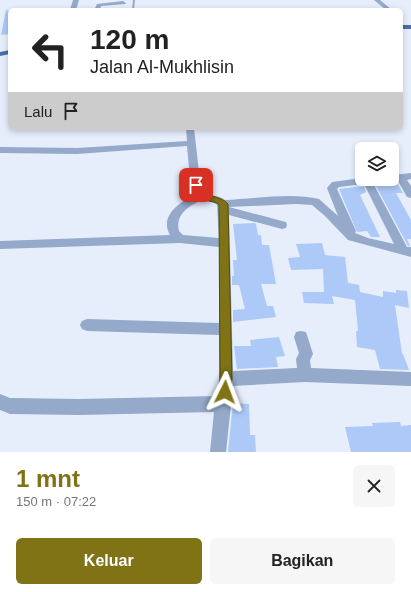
<!DOCTYPE html>
<html lang="id">
<meta charset="utf-8">
<style>
body{margin:0;font-family:Helvetica,sans-serif;background:#f6f6f6;color:#222;height:100vh;display:flex;flex-direction:column;font-size:15px;white-space:nowrap}
*{box-sizing:border-box;margin:0}
p{font-size:13px;color:#767676}
.icon{flex:none;width:22px;height:22px;fill:none;stroke:currentColor;stroke-width:2;stroke-linecap:round;stroke-linejoin:round}
.map{position:relative;height:452px;overflow:hidden}
.panel{display:flex;flex-direction:column;background:#fff;flex:1}
.panel>*{flex:none}
.hud{position:absolute;left:8px;top:8px;width:395px;height:122px;border-radius:6px;box-shadow:0 2px 6px #0003;background:#fff;color:#222;overflow:hidden}
.tools{position:absolute;left:355px;top:142px;display:grid;gap:8px}
.tools a{display:grid;place-items:center;width:44px;height:44px;border-radius:6px;background:#fff;box-shadow:0 2px 6px #0003;font-size:20px}
.pin{position:absolute;display:grid;place-items:center;width:34px;height:34px;color:#fff;margin:-17px;border-radius:8px;box-shadow:0 2px 6px #0006}
.me{position:absolute;width:44px;margin:-22px;rotate:3deg;stroke-linejoin:round;filter:drop-shadow(0 0 3px #0008)}
.turn{display:flex;align-items:center;gap:14px;height:84px;padding:0 16px;font-size:18px}
.turn .icon{width:52px;height:52px;stroke-width:2.5}
.turn b{display:block;font-size:28px;line-height:34px}
.then{display:flex;align-items:center;height:38px;padding:0 16px;background:#0003;gap:8px;font-size:15px}
.round{display:grid;place-items:center;flex:none;width:42px;height:42px;border-radius:6px;background:#f6f6f6}
.head{display:flex;align-items:center;justify-content:space-between;height:68px;padding:0 16px}
h1{font-size:24px;font-weight:800;line-height:30px;color:#7f7315}
.action{display:flex;gap:8px;margin-top:auto;padding:8px 16px}
.action a{flex:1;height:46px;border-radius:6px;background:#7f7315;color:#fff;font-size:16px;font-weight:800;line-height:46px;text-align:center}
.action a+a{background:#f6f6f6;color:#222}
.map>svg:first-child{display:block}
.building{fill:#acc9f7}
.lines{fill:none;stroke-linecap:round;stroke-linejoin:round}
.lane{fill:#95a9cb;fill-rule:evenodd}
.street{fill:#95a9cb;fill-rule:evenodd}
.primary{fill:#4a6eaa;fill-rule:evenodd}
.route{fill:#7f7315;stroke:#534b0e}
</style>
<div class="map">
<svg width="411" height="452" viewBox="0 0 411 452">
<rect width="100%" height="100%" fill="#e6eefc"/>
<g class="building">
<path d="M 6,10 L 10,11 L 10,34 L 1,35 Z"/>
<path d="M 379,183 L 397,183 L 403,193 L 396,193 L 411,220 L 411,239 L 407,239 L 410,246 L 408,246 L 375,184 Z"/>
<path d="M 364,186 L 366,192 L 360,195 L 380,237 L 371,237 L 367,231 L 357,232 L 339,189 Z"/>
<path d="M 255,223 L 256,224 L 258,235 L 261,235 L 262,245 L 269,245 L 276,284 L 261,284 L 267,306 L 273,306 L 276,317 L 233,322 L 233,310 L 245,309 L 239,285 L 232,285 L 232,276 L 234,276 L 233,260 L 237,260 L 233,224 Z"/>
<path d="M 322,243 L 325,255 L 345,257 L 348,283 L 359,285 L 360,292 L 383,297 L 383,291 L 396,293 L 396,290 L 407,291 L 409,308 L 395,305 L 402,354 L 403,354 L 409,370 L 380,369 L 375,350 L 357,347 L 356,331 L 358,331 L 355,300 L 332,296 L 334,304 L 304,303 L 302,292 L 324,292 L 323,269 L 291,270 L 288,258 L 300,257 L 296,244 Z"/>
<path d="M 279,337 L 285,356 L 276,357 L 278,367 L 237,369 L 234,346 L 251,346 L 250,340 Z"/>
<path d="M 233,403 L 249,404 L 250,435 L 255,435 L 256,452 L 228,452 Z"/>
<path d="M 400,422 L 401,426 L 411,425 L 411,452 L 351,452 L 345,427 L 373,426 L 372,423 Z"/>
</g>
<g class="lines">
<g class="lane">
<path d="M 133,0 L 135,0 L 134,10 L 132,10 Z"/>
<path d="M 324,8 L 325,8 L 325,10 L 323,10 Z"/>
</g>
<g class="street">
<path d="M 73,0 L 79,0 L 76,10 L 70,10 Z"/>
<path d="M 374,0 L 380,0 L 392,10 L 386,10 Z"/>
<path d="M 123,1 L 126,3 L 125,4 L 101,6 L 100,10 L 94,10 L 97,4 Z"/>
<path d="M 186,128 L 194,128 L 201,190 C 207,197 218,194 225,200 C 252,199 293,192 319,199 L 338,216 L 327,188 L 332,182 L 362,178 L 362,179 L 383,179 L 381,181 L 373,183 L 407,247 L 411,247 L 411,257 L 348,240 L 325,216 L 312,205 L 296,204 L 229,207 L 282,221 L 286,222 L 287,225 L 286,228 L 282,229 L 229,215 L 233,371 L 297,368 L 296,359 L 299,353 L 294,337 L 296,332 L 301,331 L 306,332 L 313,354 L 310,360 L 311,368 L 411,372 L 411,386 L 305,382 L 233,386 L 226,452 L 210,452 L 214,412 L 79,415 L 10,414 L 0,410 L 0,394 L 10,398 L 79,399 L 216,396 L 219,379 L 219,335 L 87,331 L 82,329 L 80,325 L 82,321 L 87,319 L 219,323 L 219,247 L 180,243 L 0,249 L 0,241 L 170,235 C 159,216 180,202 194,195 L 191,190 L 187,146 L 77,154 L 0,153 L 0,147 L 77,148 L 187,141 ZM 364,184 L 394,244 L 368,238 L 355,233 L 356,231 L 337,189 L 339,187 ZM 202,200 L 213,202 L 217,205 L 219,238 L 183,235 L 179,231 C 175,214 189,206 202,200 Z"/>
<path d="M 411,173 L 411,179 L 407,180 L 411,186 L 411,198 L 407,197 L 398,181 L 392,181 L 388,179 L 392,179 L 392,175 Z"/>
</g>
<g class="primary">
<rect x="401" y="25" width="10" height="4"/>
<path d="M 10,50 L 10,54 L 0,56 L 0,52 Z"/>
</g>
</g>
<path class="route" d="M 196,182 L 199,183 C 200,185 200,187 200,189 C 203,197 221,195 228,204 L 232,379 L 229,396 L 225,398 L 220,396 L 218,392 L 220,379 L 219,205 L 217,203 L 198,198 L 192,190 L 192,185 Z"/>
</svg>
<div class="tools">
<a><svg class="icon" aria-label="layers" viewBox="0 0 24 24"><path d="M12 4l9 5-9 5-9-5zM3 14l9 5 9-5"/></svg></a>
</div>
<div class="pin" style="left:196px;top:185px;background:#d93025"><svg class="icon" aria-label="arrive" viewBox="0 0 24 24"><path d="M6 21V4h12l-3 4 3 4H6"/></svg></div>
<svg class="me" style="left:225px;top:392px" viewBox="-20 -20 40 40"><path d="M0-17L14 15 0 8-14 15z" fill="#7f7315" stroke="#fff" stroke-width="4"/></svg>
<div class="hud">
<div class="turn"><svg class="icon" aria-label="left" viewBox="0 0 24 24"><path d="M17 20v-9H6M10 6l-5 5 5 5"/></svg><div><b>120 m</b>Jalan Al-Mukhlisin</div></div>
<div class="then">Lalu<svg class="icon" aria-label="arrive" viewBox="0 0 24 24"><path d="M6 21V4h12l-3 4 3 4H6"/></svg></div>
</div>
</div>
<section class="panel">
<div class="head"><div><h1>1 mnt</h1><p>150 m · 07:22</p></div><a class="round"><svg class="icon" aria-label="close" viewBox="0 0 24 24"><path d="M6 6l12 12M18 6L6 18"/></svg></a></div>
<div class="action"><a>Keluar</a><a>Bagikan</a></div>
</section>
